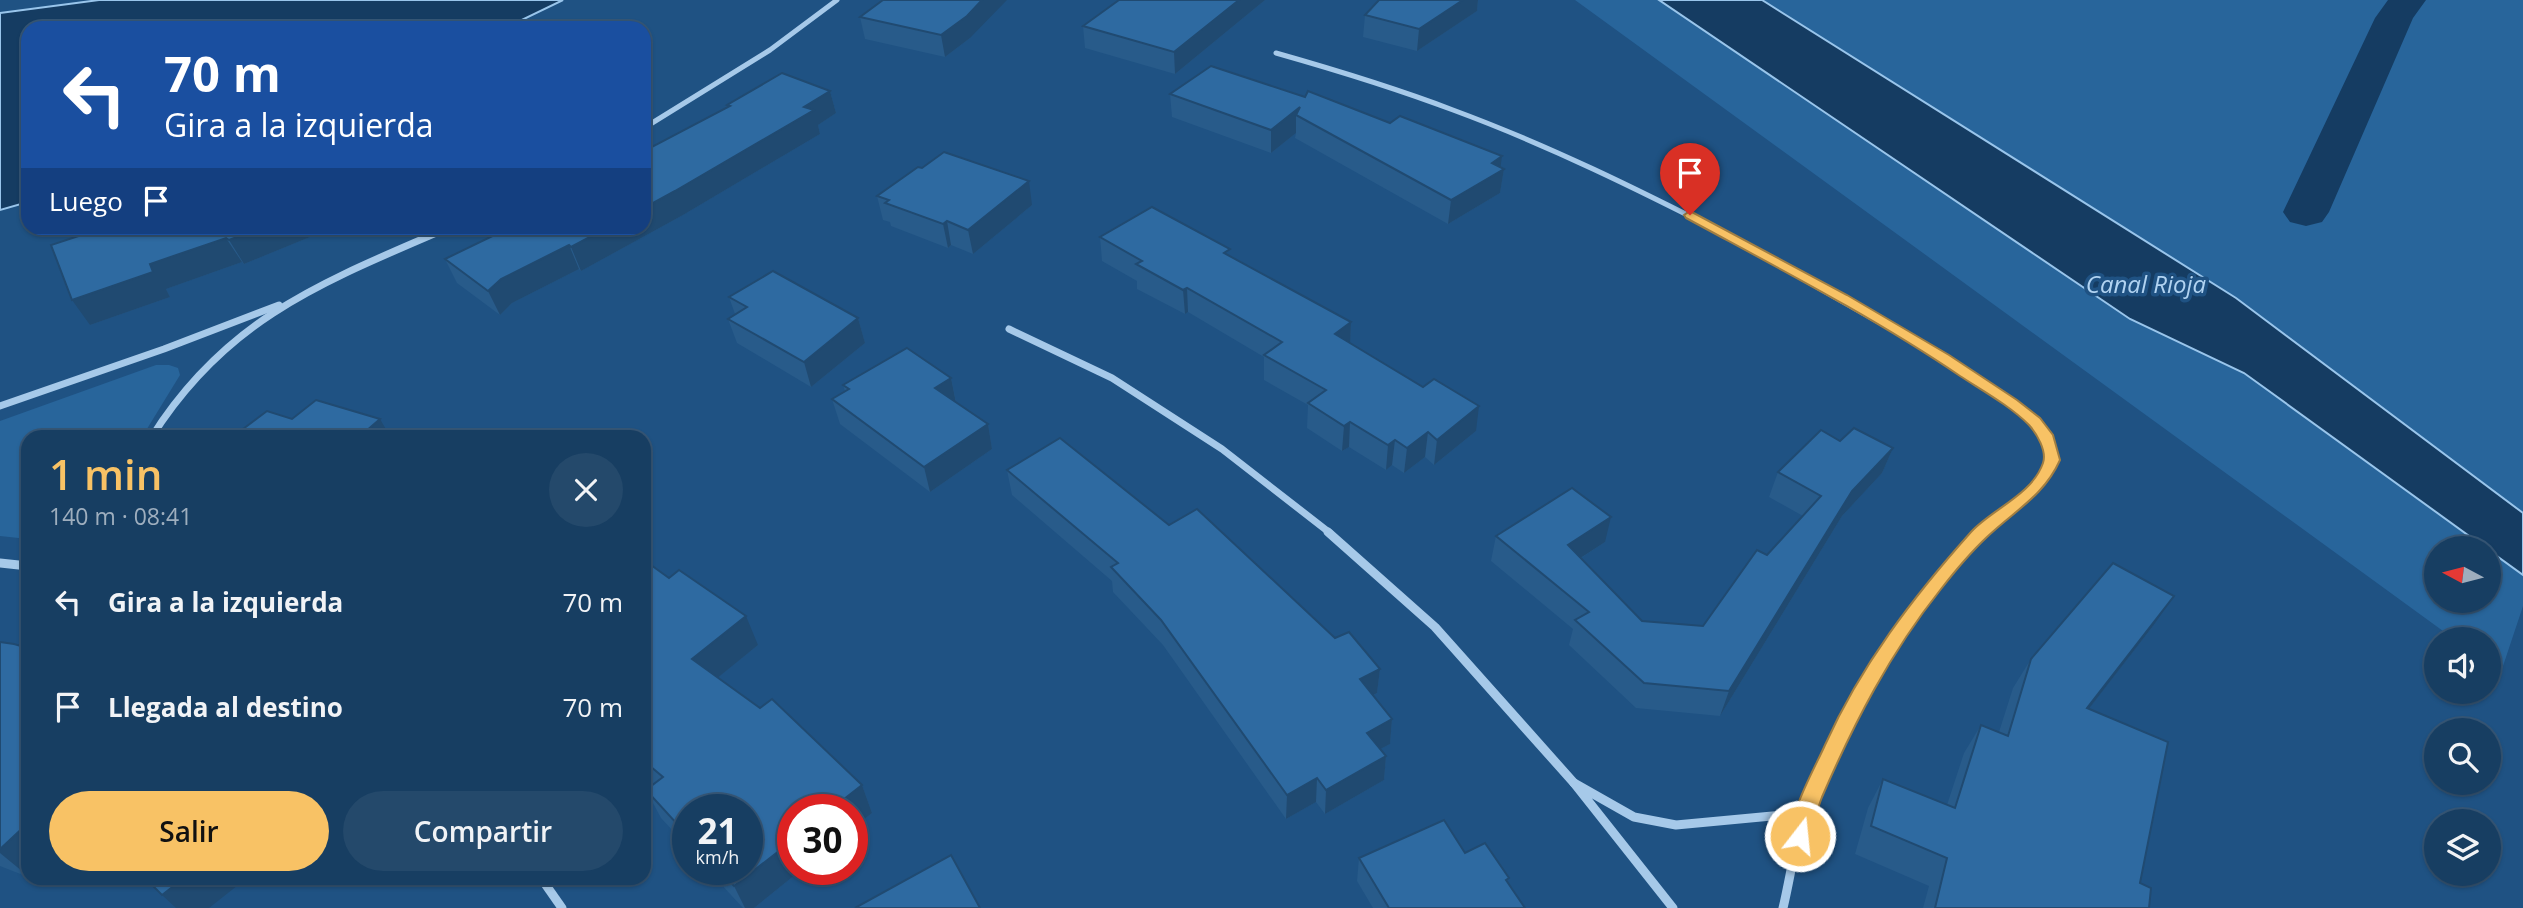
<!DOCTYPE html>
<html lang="es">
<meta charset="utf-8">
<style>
body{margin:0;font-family:"Open Sans",sans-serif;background:#24496b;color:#f1f3f6;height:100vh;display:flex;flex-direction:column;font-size:26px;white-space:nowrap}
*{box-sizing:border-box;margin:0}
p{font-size:23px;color:#9eaebe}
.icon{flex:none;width:38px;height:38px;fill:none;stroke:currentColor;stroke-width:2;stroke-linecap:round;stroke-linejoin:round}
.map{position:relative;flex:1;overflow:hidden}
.details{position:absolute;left:21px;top:430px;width:630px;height:455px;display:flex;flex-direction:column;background:#173e62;border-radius:21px;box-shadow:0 2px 5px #0004,0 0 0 2px #365777}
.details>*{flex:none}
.banner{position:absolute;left:21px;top:21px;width:630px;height:214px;border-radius:21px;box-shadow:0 2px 5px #0004,0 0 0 2px #365777;background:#1a4fa0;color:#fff;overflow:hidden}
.needle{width:46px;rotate:277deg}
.fabs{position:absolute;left:2424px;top:536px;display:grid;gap:14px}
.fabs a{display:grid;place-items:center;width:77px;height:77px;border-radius:50%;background:#173e62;box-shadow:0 2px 5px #0004,0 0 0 2px #365777;font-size:35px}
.speed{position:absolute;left:672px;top:794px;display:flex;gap:14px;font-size:35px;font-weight:700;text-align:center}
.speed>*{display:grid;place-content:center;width:91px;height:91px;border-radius:50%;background:#173e62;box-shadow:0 2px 5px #0004,0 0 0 2px #365777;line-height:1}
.speed small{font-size:18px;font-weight:400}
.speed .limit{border:10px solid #d22;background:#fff;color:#111}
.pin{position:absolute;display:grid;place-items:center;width:60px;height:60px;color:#fff;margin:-72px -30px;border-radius:50% 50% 50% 0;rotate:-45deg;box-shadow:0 0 7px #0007}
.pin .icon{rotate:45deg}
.me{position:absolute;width:77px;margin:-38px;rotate:16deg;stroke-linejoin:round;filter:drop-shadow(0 0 5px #0008)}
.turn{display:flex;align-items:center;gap:24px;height:147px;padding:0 28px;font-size:32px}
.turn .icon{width:91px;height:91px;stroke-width:2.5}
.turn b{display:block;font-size:49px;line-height:60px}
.then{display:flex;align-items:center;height:66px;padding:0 28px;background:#0003;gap:14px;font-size:26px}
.round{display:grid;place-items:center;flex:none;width:74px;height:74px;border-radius:37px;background:#24496b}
.overview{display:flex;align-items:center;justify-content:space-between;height:119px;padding:0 28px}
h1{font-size:42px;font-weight:600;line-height:52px;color:#f8c265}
.primary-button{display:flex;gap:14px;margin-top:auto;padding:14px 28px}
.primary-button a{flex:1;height:80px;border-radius:42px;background:#f8c265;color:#111;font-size:28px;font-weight:600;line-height:80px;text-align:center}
.primary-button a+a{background:#24496b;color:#f1f3f6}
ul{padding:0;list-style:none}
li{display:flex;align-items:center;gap:21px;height:105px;padding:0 28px}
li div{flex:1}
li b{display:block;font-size:26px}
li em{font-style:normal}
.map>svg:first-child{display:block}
.green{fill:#28659b;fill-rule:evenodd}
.water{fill:#153c62;stroke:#99c5eb;stroke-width:2}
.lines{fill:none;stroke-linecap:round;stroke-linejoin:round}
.canal{fill:#153c62;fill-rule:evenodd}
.street-far2{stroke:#a6c9e9;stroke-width:5}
.street-far1{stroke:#a6c9e9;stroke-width:7}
.street{stroke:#a6c9e9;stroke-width:9}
.wall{fill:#285b8a}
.shaded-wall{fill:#204a71}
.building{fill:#2e6aa1;stroke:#204a71;stroke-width:2}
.route{fill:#f8c265;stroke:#a17e42;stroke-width:2}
.labels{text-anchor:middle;stroke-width:7;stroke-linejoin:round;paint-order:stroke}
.water-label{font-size:24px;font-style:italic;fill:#b1d3f1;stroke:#1f5283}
</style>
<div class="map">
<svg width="2523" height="908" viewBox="0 0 2523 908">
<rect width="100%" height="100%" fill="#1f5283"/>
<g class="green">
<path d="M 1575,0 L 2523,0 L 2523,606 L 2501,672 L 2489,664 L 2488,639 L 2454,639 ZM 2436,548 L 2488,548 L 2488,600 L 2436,600 Z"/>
<path d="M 156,365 L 169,365 L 178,368 L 180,375 L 142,437 L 28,438 L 28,539 L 0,536 L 0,421 Z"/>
</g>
<g class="water">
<path d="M 99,0 L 563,0 L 505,28 L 28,28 L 28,202 L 0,210 L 0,13 Z"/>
<path d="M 1659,0 L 1762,0 L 2236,298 L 2523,513 L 2523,575 L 2244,373 L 2130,319 Z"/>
</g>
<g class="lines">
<path class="canal" d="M 2388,0 L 2426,0 L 2413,18 L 2329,212 L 2322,222 L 2306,226 L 2290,222 L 2283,212 L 2375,18 Z"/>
<g class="street-far2">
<path d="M 1276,53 C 1336,70 1395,88 1453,110 C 1548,145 1639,190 1729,236"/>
<path d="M 644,128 L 770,50 L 837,0"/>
<path d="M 430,236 L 449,228"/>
</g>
<g class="street-far1">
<path d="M 1726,234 L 1963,369 C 1997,391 2080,436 2039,484 C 2022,503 1998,515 1980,533"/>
<path d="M 1009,329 L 1112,378 L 1222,449 L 1330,533"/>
<path d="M 0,406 L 164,349 L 279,305"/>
<path d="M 151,438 C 223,323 315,285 434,234"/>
</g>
<g class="street">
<path d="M 1328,532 L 1435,627 L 1574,783"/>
<path d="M 0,563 L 28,566"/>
<path d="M 541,878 L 562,908"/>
<path d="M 1673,908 L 1574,783 L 1634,817 L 1676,825 L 1805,813"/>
<path d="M 1783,908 C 1790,879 1794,848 1803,820 C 1838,712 1904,612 1982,532"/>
</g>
</g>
<g class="wall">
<path d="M 1265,0 L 1175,74 L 1085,48 L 1083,26 Z"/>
<path d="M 1379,0 L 1478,0 L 1477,11 L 1417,51 L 1363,37 L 1365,15 Z"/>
<path d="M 860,17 L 970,38 L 945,57 L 865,39 Z"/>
<path d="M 1211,66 L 1501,167 L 1504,169 L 1500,193 L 1448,224 L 1295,138 L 1296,133 L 1271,153 L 1172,117 L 1170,94 Z"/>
<path d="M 830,91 L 836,113 L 818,125 L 820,134 L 683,215 L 581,271 L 579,269 L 512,303 L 500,315 L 457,283 L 445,259 L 644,228 L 727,108 L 727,105 Z"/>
<path d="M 877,196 L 1032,205 L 973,254 L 951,245 L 948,248 L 891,226 L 890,222 L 883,220 Z"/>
<path d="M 332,228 L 244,264 L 242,262 L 166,289 L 170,297 L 90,325 L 51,245 Z"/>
<path d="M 1100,237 L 1230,256 L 1351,322 L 1350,343 L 1476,431 L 1434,465 L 1425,457 L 1404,473 L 1392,465 L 1386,470 L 1349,447 L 1342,451 L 1307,428 L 1308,405 L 1264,380 L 1264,357 L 1188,312 L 1185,314 L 1137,289 L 1137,281 L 1102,261 Z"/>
<path d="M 729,297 L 858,318 L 865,343 L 811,387 L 737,343 L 728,319 L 735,314 Z"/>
<path d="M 951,378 L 956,402 L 988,424 L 992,449 L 930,492 L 840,424 L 832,399 L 845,391 L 843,385 Z"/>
<path d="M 1840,441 L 1893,448 L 1882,473 L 1842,516 L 1720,716 L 1636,708 L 1569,645 L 1573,629 L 1491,561 L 1496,536 L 1605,542 L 1581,558 L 1642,621 L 1703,626 L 1803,516 L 1769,497 L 1778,472 Z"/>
<path d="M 1007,470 L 1169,525 L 1380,669 L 1377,693 L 1373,696 L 1392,719 L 1390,744 L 1380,749 L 1386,756 L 1384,780 L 1325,814 L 1316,802 L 1286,819 L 1163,645 L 1113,592 L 1112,581 L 1012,495 Z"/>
<path d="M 644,560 L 758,645 L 718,677 L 862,785 L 872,813 L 852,829 L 852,810 L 801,870 L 754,908 L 743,908 L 708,870 L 747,870 L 688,810 L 688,847 L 661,818 L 646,790 L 653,785 L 644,777 Z"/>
<path d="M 2153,626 L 2089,708 L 2140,883 L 2149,908 L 1923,908 L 1929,886 L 1855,854 L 1868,808 L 1883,779 L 1947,805 L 1964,753 L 1981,725 L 1999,732 L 2013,688 L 2031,659 Z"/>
<path d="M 0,642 L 28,648 L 28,877 L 0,866 Z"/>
<path d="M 1465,853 L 1508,882 L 1525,908 L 1373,908 L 1357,881 L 1359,858 Z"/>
</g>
<g class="shaded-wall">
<path d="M 982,0 L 1007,0 L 970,38 L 945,57 L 941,35 Z"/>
<path d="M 1239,0 L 1265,0 L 1175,74 L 1174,52 Z"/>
<path d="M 1463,0 L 1478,0 L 1477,11 L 1417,51 L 1419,29 Z"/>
<path d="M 830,91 L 836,113 L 818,125 L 820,134 L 683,215 L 581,271 L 571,247 L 607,228 L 644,228 L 644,208 Z"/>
<path d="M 1300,107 L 1296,115 L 1296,133 L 1271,153 L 1271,130 Z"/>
<path d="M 1502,156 L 1500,171 L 1504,169 L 1500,193 L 1448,224 L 1451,200 L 1492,163 Z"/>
<path d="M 1029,181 L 1032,205 L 973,254 L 968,230 Z"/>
<path d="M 947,221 L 951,245 L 948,248 L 943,224 Z"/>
<path d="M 261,228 L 332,228 L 244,264 L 229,240 Z"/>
<path d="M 226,238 L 242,262 L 166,289 L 170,297 L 90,325 L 72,300 L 150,264 Z"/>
<path d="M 569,245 L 579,269 L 512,303 L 500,315 L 488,291 L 501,279 Z"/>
<path d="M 1187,288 L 1188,312 L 1185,314 L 1183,290 Z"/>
<path d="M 858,318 L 865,343 L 811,387 L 804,362 Z"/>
<path d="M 1351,322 L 1350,347 L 1335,334 Z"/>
<path d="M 951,378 L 956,403 L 935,388 Z"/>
<path d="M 1479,406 L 1476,431 L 1434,465 L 1437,440 Z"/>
<path d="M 380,419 L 391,438 L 358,438 Z"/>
<path d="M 1350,422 L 1349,447 L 1342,451 L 1344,426 Z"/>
<path d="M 988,424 L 992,449 L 930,492 L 924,467 Z"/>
<path d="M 1428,432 L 1425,457 L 1404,473 L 1407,448 Z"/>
<path d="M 1395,440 L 1392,465 L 1386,470 L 1388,445 Z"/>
<path d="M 1893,448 L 1882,473 L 1842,516 L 1720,716 L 1729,691 L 1852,491 Z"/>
<path d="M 1611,517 L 1605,542 L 1562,570 L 1568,545 Z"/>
<path d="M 2174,596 L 2153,626 L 2067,737 L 2087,708 Z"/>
<path d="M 746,616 L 758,645 L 705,688 L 692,659 Z"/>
<path d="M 1380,669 L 1377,693 L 1358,704 L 1360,679 Z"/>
<path d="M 1392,719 L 1390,744 L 1365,757 L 1367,733 Z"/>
<path d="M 1386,756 L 1384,780 L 1325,814 L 1326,790 Z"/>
<path d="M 1317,778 L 1316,802 L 1286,819 L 1287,795 Z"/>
<path d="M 862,785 L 872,813 L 852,829 L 852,810 L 830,810 Z"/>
<path d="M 28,823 L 28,876 L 0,853 L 0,849 Z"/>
<path d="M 793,840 L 793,870 L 801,870 L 754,908 L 745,908 L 734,886 Z"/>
<path d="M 184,878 L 247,878 L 209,908 L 176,908 L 162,895 Z"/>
</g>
<g class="building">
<path d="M 883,0 L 982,0 L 967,16 L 941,35 L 860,17 Z"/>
<path d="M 1119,0 L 1239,0 L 1174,52 L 1083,26 Z"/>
<path d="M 1379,0 L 1463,0 L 1419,29 L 1365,15 Z"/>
<path d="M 1211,66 L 1305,97 L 1308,91 L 1390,123 L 1400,116 L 1502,156 L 1492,163 L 1504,169 L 1451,200 L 1296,115 L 1300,107 L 1271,130 L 1170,94 Z"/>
<path d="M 782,73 L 830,91 L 804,107 L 814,110 L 675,191 L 644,208 L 644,151 L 730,106 L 727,105 Z"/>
<path d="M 944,152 L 1029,181 L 968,230 L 947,221 L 943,224 L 885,203 L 889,200 L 877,196 L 918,167 L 922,168 Z"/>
<path d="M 1152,207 L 1230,249 L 1224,253 L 1351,322 L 1335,334 L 1423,387 L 1434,379 L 1479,406 L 1437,440 L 1428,432 L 1407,448 L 1395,440 L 1388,445 L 1350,422 L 1344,426 L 1308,403 L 1326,390 L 1264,355 L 1282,342 L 1187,288 L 1183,290 L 1136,264 L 1142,261 L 1100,237 Z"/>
<path d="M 103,228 L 261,228 L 229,240 L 226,238 L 150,264 L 153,272 L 72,300 L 51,245 Z"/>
<path d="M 509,228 L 607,228 L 571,247 L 569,245 L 501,279 L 488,291 L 445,259 Z"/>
<path d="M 773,271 L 858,318 L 804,362 L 728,319 L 747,307 L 729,297 Z"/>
<path d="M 907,348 L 951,378 L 935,388 L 988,424 L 924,467 L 832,399 L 849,389 L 843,385 Z"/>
<path d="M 316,400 L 380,419 L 358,438 L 231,438 L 267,411 L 292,419 Z"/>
<path d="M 1854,428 L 1893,448 L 1852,491 L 1729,691 L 1644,683 L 1575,620 L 1589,612 L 1496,536 L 1572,488 L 1611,517 L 1568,545 L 1642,621 L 1703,626 L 1757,550 L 1767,555 L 1821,496 L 1778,472 L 1821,430 L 1840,441 Z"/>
<path d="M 1060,438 L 1169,525 L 1197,509 L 1335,638 L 1349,632 L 1380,669 L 1360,679 L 1392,719 L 1367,733 L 1386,756 L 1326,790 L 1317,778 L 1287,795 L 1161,620 L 1111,567 L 1118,563 L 1007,470 Z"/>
<path d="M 644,560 L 669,578 L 679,570 L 746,616 L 692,659 L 760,708 L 772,699 L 862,785 L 830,810 L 793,810 L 793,840 L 734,886 L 719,870 L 747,870 L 747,810 L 688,810 L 688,836 L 646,790 L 663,777 L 644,761 Z"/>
<path d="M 2113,563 L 2174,596 L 2087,708 L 2168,742 L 2140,883 L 2151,888 L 2149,908 L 1935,908 L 1947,858 L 1871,826 L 1883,779 L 1955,808 L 1981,725 L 2008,736 L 2031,659 Z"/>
<path d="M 0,642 L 14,644 L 28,648 L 28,823 L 0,849 Z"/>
<path d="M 1444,820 L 1465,853 L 1485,843 L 1509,878 L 1506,880 L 1525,908 L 1389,908 L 1359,858 Z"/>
<path d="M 951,855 L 980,908 L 855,908 Z"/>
<path d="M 145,878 L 184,878 L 162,895 Z"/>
</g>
<path class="route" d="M 1690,211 L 1847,295 L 1949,355 L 2017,400 L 2040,418 L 2053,435 L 2060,460 C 2044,496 2014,511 1987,537 C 1971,552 1955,571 1941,589 C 1890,653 1854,723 1822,797 C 1816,812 1814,828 1807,843 L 1800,846 L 1793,843 C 1783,823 1816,766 1825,745 C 1861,665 1913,597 1971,532 C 1992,509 2032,495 2043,463 C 2047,451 2037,434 2029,425 C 2010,406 1983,391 1960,376 C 1873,317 1778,268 1686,218 L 1684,215 Z"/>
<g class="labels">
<g class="water-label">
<text x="2146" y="293">Canal Rioja</text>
</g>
</g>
</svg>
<div class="fabs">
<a><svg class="needle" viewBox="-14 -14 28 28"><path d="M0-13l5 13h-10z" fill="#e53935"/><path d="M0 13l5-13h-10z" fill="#9eaebe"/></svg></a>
<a><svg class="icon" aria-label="sound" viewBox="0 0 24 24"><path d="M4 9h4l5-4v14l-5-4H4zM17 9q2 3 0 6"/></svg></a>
<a><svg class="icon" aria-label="search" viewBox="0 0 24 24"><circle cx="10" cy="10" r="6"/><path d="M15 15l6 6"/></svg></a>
<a><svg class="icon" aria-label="layers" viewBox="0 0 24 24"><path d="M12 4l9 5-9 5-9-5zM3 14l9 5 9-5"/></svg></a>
</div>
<div class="speed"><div>21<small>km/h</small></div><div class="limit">30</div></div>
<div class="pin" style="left:1690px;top:215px;background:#d93025"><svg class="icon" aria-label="arrive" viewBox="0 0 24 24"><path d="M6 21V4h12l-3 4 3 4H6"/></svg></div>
<svg class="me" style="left:1800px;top:836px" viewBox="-20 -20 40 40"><circle r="17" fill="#f8c265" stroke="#fff" stroke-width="3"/><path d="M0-11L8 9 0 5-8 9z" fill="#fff"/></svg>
<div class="banner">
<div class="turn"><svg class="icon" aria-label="left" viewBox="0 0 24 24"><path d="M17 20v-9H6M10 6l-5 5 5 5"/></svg><div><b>70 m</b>Gira a la izquierda</div></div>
<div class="then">Luego<svg class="icon" aria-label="arrive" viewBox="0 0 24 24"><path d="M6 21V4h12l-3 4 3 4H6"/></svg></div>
</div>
<section class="details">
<div class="overview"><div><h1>1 min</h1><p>140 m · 08:41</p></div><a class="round"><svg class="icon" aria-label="close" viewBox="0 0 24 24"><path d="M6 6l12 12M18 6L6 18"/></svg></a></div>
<ul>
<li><svg class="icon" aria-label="left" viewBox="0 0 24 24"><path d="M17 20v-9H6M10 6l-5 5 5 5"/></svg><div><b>Gira a la izquierda</b></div><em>70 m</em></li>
<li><svg class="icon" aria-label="arrive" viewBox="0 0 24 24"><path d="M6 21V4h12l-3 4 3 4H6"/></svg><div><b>Llegada al destino</b></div><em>70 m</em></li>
</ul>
<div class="primary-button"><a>Salir</a><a>Compartir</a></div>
</section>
</div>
